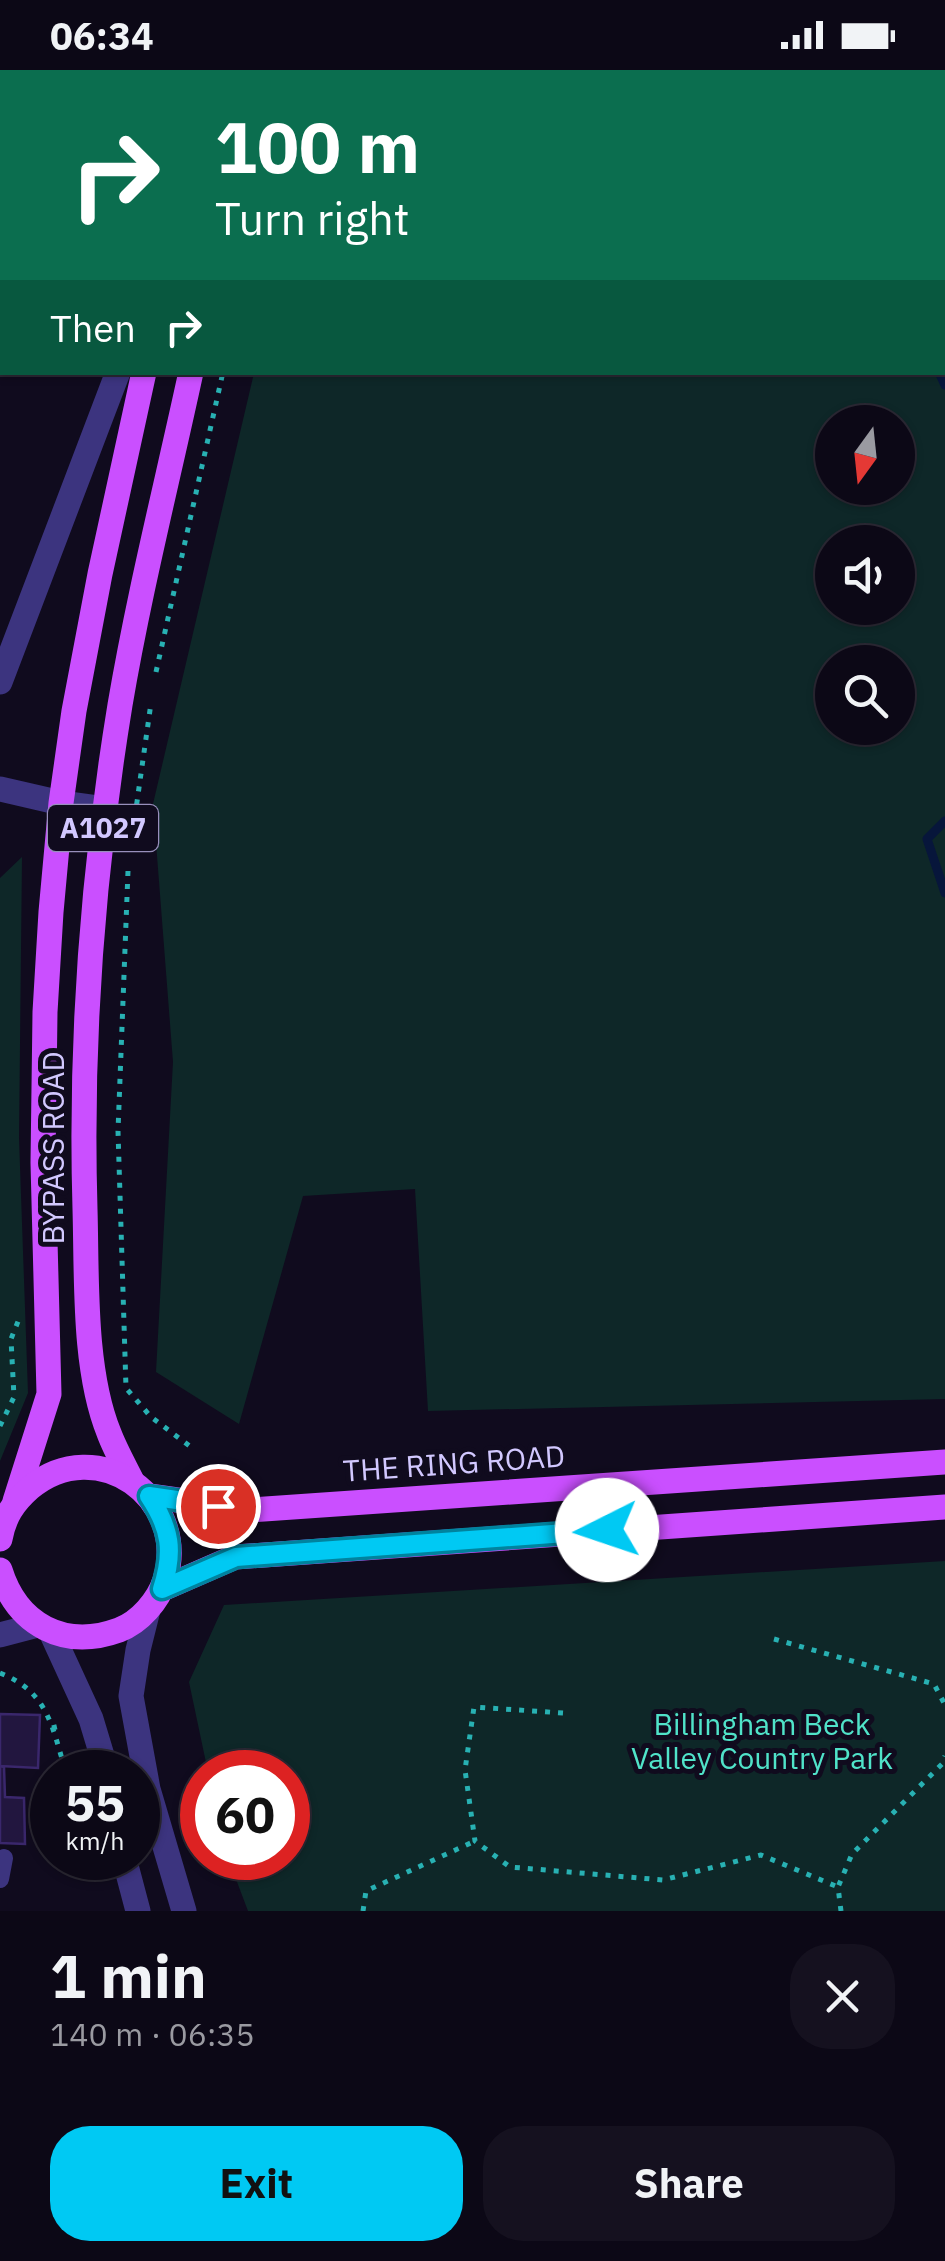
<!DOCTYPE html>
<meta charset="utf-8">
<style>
body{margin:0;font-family:"IBM Plex Sans",sans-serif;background:#15111f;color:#f1f3f6;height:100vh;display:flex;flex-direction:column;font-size:38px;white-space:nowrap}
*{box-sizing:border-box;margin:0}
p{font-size:32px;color:#9a9aa1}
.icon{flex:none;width:55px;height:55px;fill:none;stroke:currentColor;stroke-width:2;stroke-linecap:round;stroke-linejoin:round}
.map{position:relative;height:1841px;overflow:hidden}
.panel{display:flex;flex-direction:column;background:#0c0816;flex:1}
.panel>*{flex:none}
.top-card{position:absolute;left:0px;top:0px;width:945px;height:305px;box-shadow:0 2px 8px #0004,0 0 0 2px #2c2935;background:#0b6e4f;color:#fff;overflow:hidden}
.needle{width:65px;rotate:195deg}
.controls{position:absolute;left:815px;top:335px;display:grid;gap:20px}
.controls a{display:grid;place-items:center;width:100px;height:100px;border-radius:50%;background:#0c0816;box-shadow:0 2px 8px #0004,0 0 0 2px #2c2935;font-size:50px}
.speed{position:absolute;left:30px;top:1680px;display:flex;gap:20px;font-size:50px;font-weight:700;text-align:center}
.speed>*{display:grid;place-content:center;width:130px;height:130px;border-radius:50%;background:#0c0816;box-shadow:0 2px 8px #0004,0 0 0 2px #2c2935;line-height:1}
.speed small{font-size:25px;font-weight:400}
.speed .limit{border:15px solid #d22;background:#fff;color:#111}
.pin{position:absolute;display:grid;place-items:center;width:85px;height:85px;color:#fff;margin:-42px;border:5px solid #fff;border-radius:50%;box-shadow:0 2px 10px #0007}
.me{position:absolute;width:110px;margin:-55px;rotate:266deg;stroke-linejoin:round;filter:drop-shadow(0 0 8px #0008)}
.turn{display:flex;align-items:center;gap:35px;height:210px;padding:0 50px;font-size:45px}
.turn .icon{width:130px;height:130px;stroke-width:2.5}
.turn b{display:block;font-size:70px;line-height:85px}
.then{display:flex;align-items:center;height:95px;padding:0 50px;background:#0003;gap:20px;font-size:38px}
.round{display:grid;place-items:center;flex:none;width:105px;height:105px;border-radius:40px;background:#15111f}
.summary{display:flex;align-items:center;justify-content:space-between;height:170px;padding:0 50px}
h1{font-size:60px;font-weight:800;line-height:75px}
.cta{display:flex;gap:20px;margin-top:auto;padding:20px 50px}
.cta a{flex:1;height:115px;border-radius:40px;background:#00c9f3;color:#111;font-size:40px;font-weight:800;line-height:115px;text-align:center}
.cta a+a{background:#15111f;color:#f1f3f6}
.status{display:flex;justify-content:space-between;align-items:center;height:70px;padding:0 50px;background:#0c0816;direction:ltr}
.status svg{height:28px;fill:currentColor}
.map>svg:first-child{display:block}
.green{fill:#0e2728;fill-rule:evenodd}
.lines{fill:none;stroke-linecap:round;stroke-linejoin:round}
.stream{stroke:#07163b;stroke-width:9}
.building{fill:#22163f;stroke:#3a276c;stroke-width:2.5}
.path{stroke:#28b1b3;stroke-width:5;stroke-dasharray:5 8;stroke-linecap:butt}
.service{stroke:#3c347f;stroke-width:18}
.minor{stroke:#3c347f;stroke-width:25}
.tertiary{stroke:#3c347f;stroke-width:25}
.primary{stroke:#ca4fff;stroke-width:25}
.route-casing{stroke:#00839e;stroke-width:25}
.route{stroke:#00c9f3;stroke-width:18}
.labels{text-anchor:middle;stroke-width:10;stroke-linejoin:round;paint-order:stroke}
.shield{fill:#100b1e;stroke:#988fbc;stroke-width:2.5}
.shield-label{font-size:28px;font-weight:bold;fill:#d2c8ff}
.street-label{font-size:30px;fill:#d2c8ff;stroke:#100b1e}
.park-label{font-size:30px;fill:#50e3c9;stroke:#100b1e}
</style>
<div class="status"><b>06:34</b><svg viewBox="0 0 49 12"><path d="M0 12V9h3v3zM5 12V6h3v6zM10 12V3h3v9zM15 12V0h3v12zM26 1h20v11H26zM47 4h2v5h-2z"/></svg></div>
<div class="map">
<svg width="945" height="1841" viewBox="0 0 945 1841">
<rect width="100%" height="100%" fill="#100b1e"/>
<g class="green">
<path d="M 324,0 L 945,0 L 945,1329 L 428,1341 L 415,1119 L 303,1126 L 239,1354 L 156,1302 L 173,992 L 153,734 L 254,303 L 942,302 L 942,2 L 323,2 ZM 832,352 L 898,352 L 898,418 L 832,418 ZM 832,472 L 898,472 L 898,538 L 832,538 ZM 832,592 L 898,592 L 898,658 L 832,658 Z"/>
<path d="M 22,787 L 19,1068 L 28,1323 L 0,1391 L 0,808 Z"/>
<path d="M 945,1491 L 945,1841 L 248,1841 L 228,1788 L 288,1788 L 288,1702 L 208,1702 L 189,1612 L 224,1535 Z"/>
</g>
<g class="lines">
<g class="stream">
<path d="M 657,0 L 661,2"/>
<path d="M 939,302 L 945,315"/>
<path d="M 945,751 L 927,769 L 945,823"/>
</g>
</g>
<g class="building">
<path d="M 0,1644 L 40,1645 L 38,1698 L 0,1696 Z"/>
<path d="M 0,1696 L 4,1697 L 5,1727 L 24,1728 L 25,1774 L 0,1773 Z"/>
</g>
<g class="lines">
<g class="path">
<path d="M 808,0 L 810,2"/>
<path d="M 293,2 L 293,0"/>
<path d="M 942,246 L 945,250"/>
<path d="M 156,602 L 223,302"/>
<path d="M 133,760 L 151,633"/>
<path d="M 128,801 L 118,1061 L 126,1318 L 151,1347 L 191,1377"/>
<path d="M 0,1356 L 14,1327 L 11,1269 L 19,1249"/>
<path d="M 774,1569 L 934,1614 L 945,1635"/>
<path d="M 0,1603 C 49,1622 52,1658 66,1702"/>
<path d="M 563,1643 L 474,1637 L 465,1700 L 475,1771 L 510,1797 L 663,1810 L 761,1785 L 838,1817"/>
<path d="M 52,1658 L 64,1655"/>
<path d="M 363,1841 L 366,1821 L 475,1771"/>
<path d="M 841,1841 L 838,1817 L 852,1784 L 942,1694 L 945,1686"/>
</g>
<path class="service" d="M 0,1809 L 4,1788"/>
<g class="minor">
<path d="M 0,612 L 118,302"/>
<path d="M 0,719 L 61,733 L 105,739"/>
</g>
<g class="tertiary">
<path d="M 148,1540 L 138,1580 L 131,1626 L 148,1719 L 184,1841"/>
<path d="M 51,1562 L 91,1649 L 107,1702"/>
<path d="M 0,1565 L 38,1555"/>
<path d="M 124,1788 L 138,1841"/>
</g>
<g class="primary">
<path d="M 212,2 L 213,0"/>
<path d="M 260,2 L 260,0"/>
<path d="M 132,1411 C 124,1395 115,1379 109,1363 C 83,1299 87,1207 85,1139 C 80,971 93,800 120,635 C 139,523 167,413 191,302"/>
<path d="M 149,1426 L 249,1440 L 945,1392"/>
<path d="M 15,1431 L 49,1324 L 43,1093 L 45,942 L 51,842 L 61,733 L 74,641 L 100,504 L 144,302"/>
<path d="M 0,1469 C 4,1447 13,1433 30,1418 C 97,1362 190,1428 165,1510 C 158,1531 140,1552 119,1560 C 64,1580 17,1555 0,1500"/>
<path d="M 162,1519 L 235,1487 L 945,1437"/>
</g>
</g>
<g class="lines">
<defs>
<path id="route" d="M 218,1436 L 149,1426 C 171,1459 174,1482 162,1519 L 236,1487 L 607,1460"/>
</defs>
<use href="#route" class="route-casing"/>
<use href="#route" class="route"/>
</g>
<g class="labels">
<rect class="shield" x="48" y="735" width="110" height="46" rx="8"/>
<g class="shield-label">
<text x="103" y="768">A1027</text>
</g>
<g class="street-label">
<text transform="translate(54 1078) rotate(-90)" y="10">BYPASS ROAD</text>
<text transform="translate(454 1394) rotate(-4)" y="10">THE RING ROAD</text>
</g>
<g class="park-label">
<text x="762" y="1665">Billingham Beck<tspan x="762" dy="34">Valley Country Park</tspan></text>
</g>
</g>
</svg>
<div class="controls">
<a><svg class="needle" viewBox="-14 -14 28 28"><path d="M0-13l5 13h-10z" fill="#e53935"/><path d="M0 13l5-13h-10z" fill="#9a9aa1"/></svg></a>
<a><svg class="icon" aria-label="sound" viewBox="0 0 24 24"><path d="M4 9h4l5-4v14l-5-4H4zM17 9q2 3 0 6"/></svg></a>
<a><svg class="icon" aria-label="search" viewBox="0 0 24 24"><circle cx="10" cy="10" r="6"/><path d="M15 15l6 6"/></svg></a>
</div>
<div class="speed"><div>55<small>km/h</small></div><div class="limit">60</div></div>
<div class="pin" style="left:218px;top:1436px;background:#d93025"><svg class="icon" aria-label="arrive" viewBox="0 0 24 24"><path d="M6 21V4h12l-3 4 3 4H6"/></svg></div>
<svg class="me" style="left:607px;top:1460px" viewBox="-20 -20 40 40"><circle r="19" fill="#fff"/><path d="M0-13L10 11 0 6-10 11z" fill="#00c9f3"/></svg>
<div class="top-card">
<div class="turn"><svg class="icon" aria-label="right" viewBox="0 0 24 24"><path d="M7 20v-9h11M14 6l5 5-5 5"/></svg><div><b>100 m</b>Turn right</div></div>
<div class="then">Then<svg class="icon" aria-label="right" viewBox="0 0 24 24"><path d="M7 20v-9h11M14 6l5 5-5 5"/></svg></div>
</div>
</div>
<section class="panel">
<div class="summary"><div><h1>1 min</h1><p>140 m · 06:35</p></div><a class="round"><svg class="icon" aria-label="close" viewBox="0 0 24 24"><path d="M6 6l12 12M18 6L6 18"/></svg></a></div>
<div class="cta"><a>Exit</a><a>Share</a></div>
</section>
